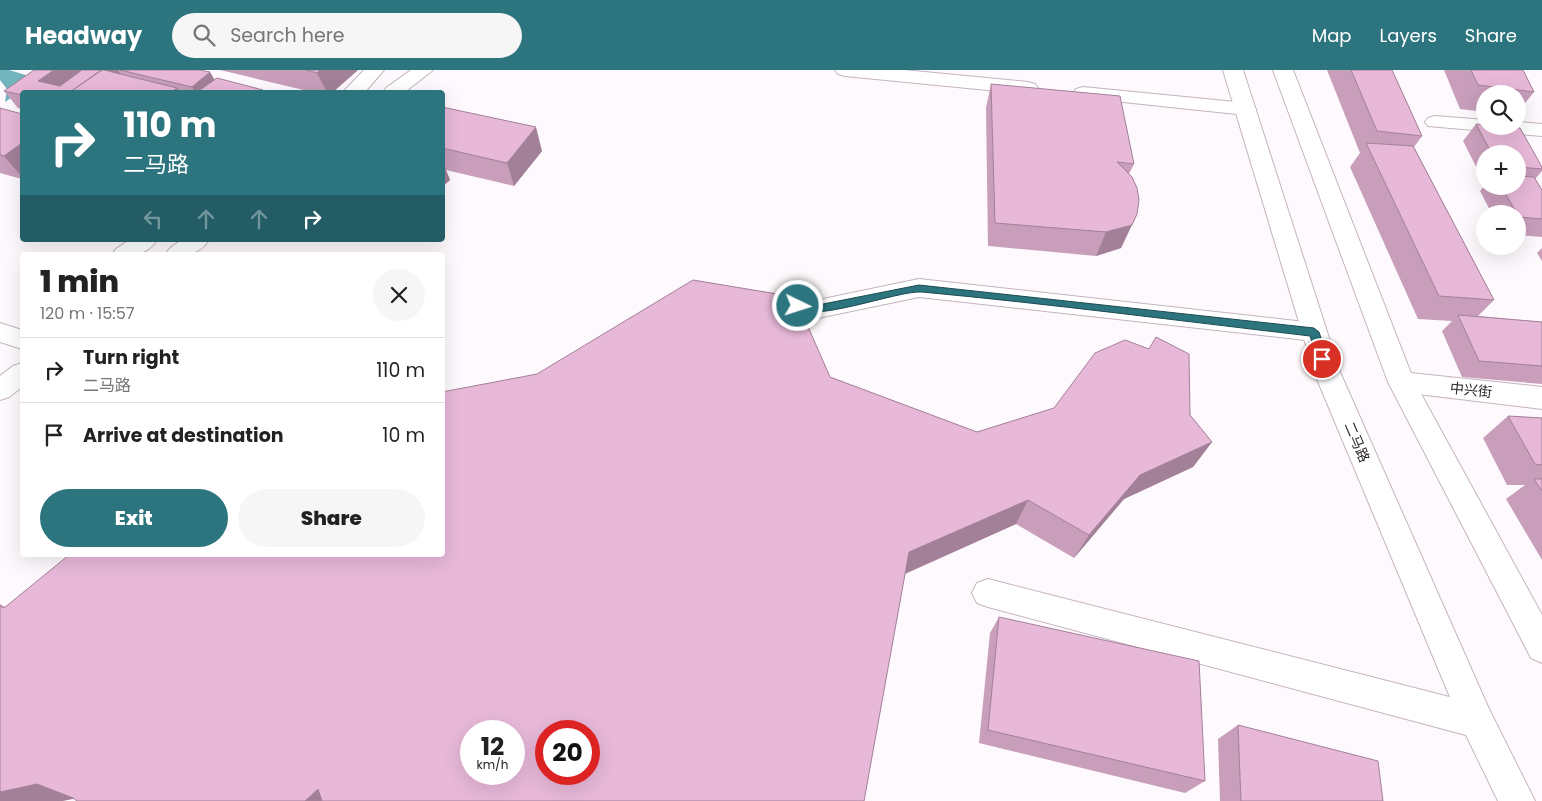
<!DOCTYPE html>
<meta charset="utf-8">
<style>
body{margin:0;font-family:Poppins,"Noto Sans SC",sans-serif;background:#f6f6f6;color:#222;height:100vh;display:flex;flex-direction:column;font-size:19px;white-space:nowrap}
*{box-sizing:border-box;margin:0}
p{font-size:16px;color:#767676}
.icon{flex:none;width:28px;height:28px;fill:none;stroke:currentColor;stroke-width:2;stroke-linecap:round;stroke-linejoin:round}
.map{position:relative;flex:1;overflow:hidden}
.panel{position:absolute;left:20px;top:182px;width:425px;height:305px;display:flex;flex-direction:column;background:#fff;border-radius:5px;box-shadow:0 5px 20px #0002}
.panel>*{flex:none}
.banner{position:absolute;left:20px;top:20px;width:425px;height:152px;border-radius:5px;box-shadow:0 5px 20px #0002;background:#2c747e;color:#fff;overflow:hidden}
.fabs{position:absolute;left:1476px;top:15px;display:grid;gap:10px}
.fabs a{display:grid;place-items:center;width:50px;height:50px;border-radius:50%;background:#fff;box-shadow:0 5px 20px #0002;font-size:25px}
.speed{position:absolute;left:460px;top:650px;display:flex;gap:10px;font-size:25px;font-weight:700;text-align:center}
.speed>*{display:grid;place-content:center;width:65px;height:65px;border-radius:50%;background:#fff;box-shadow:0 5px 20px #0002;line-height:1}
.speed small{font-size:12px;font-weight:400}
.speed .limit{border:8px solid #d22;background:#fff;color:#111}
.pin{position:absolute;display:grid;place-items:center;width:42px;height:42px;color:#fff;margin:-21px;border:2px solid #fff;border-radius:50%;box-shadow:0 1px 5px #0007}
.me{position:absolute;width:55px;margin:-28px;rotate:94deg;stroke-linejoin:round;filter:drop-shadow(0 0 4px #0008)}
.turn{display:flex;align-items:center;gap:18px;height:105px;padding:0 20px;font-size:22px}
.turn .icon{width:65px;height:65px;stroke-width:2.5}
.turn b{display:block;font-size:35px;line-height:42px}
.lanes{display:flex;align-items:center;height:48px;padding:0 20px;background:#0003;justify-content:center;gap:25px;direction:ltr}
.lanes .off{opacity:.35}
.round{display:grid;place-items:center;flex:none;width:52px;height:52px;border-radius:26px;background:#f6f6f6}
.overview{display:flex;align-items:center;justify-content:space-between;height:85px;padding:0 20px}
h1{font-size:30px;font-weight:800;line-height:38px}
.action{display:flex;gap:10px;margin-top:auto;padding:10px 20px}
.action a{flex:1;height:58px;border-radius:30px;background:#2c747e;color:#fff;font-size:20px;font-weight:800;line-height:58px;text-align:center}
.action a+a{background:#f6f6f6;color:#222}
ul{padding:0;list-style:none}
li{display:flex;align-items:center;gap:15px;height:65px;padding:0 20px;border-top:1px solid #e0e0e0}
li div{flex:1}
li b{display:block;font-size:19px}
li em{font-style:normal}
header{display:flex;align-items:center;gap:30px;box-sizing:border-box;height:70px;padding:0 25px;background:#2c747e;color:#fff}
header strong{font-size:24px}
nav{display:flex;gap:28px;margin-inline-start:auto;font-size:18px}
.search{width:350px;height:45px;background:#f6f6f6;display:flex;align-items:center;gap:12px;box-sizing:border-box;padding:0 18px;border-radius:28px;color:#767676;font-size:19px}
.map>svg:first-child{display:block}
.water{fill:#71b4be}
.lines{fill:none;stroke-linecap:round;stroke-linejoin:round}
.minor-casing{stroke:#c5b4bf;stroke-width:2}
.major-casing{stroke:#c5b4bf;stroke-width:2}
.minor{fill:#fff;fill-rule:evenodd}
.major{fill:#fff;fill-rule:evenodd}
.wall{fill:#c89ebb}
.shaded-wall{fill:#a28198}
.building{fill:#e8b8d9;stroke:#a28198;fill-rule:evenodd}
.route{fill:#2c747e;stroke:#1d4b52}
.labels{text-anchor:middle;stroke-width:4;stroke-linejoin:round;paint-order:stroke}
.street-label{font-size:14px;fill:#292327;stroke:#fff}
</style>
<header>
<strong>Headway</strong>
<div class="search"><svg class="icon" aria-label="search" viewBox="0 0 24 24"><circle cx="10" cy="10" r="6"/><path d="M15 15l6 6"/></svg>Search here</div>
<nav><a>Map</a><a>Layers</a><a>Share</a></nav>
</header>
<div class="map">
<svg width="1542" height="731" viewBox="0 0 1542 731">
<rect width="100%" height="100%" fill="#fdf9fc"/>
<path class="water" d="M 0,0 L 9,0 L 39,9 L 5,32 L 7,19 L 0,10 Z"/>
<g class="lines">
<defs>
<g id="minor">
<path d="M 364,0 L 384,0 L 365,22 L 343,22 Z"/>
<path d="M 411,0 L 433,0 L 405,22 L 383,22 L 386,18 Z"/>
<path d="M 835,0 L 904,0 L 1028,12 L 1035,14 L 1038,18 L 1035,22 L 1028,24 L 845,6 L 838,4 Z"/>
<path d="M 1083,17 L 1246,33 L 1253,35 L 1256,39 L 1253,43 L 1246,45 L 1076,27 L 1073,23 L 1076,19 Z"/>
<path d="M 1435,46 L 1485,50 L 1485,56 L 1518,56 L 1518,52 L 1542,54 L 1542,66 L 1428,56 L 1425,52 L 1428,48 Z"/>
<path d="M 129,170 L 157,170 C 146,187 130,185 112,185 L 116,179 Z"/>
<path d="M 181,170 L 209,170 C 198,187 183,185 165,185 L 169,179 Z"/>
<path d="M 919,209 L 1314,253 L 1323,255 L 1327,262 L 1323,269 L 1314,271 L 919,227 L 818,248 L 761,240 L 752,237 L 749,231 L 752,225 L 761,222 L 818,230 Z"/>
<path d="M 0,253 L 22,260 L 22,279 L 0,272 Z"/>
<path d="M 22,293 L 22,317 L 9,327 L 0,330 L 0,306 L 13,296 Z"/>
<path d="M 1401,302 L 1542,317 L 1542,339 L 1401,322 L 1392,319 L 1388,312 L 1392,305 Z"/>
<path d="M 988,509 L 1477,634 L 1489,639 L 1494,651 L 1489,663 L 1477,668 L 988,537 L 977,533 L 972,523 L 977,513 Z"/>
</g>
<g id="major">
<path d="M 1223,0 L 1243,0 L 1340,302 L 1489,639 L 1535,731 L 1498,731 L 1465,663 L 1314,302 Z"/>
<path d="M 1273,0 L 1293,0 L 1414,311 L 1542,545 L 1542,593 L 1531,588 L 1388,312 Z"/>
</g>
</defs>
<use href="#minor" class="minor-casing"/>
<use href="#major" class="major-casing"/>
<use href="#minor" class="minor"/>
<use href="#major" class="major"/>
</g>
<g class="wall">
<path d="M 34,0 L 200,0 L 214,10 L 265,22 L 22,22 L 22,39 L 18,38 L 4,21 Z"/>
<path d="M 220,0 L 358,0 L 333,22 L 312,22 Z"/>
<path d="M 1327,0 L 1392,0 L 1422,66 L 1414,77 L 1494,230 L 1478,246 L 1542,252 L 1542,314 L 1462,307 L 1442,261 L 1452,251 L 1418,249 L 1350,97 L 1360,83 Z"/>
<path d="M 1444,0 L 1523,0 L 1534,22 L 1518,42 L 1518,24 L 1485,24 L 1485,42 L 1460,39 Z"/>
<path d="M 991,14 L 1134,94 L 1129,104 L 1137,144 L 1121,178 L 1096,186 L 988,176 L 986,38 Z"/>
<path d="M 442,37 L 542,81 L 514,116 L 446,100 L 450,110 L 442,117 Z"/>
<path d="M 0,38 L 22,44 L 22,109 L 0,103 Z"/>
<path d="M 1476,54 L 1542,97 L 1542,101 L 1535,109 L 1542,120 L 1542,167 L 1518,165 L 1518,144 L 1492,144 L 1480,121 L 1485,115 L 1485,116 L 1518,116 L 1518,84 L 1485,84 L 1485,112 L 1484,112 L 1463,71 Z"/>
<path d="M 1542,178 L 1542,191 L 1537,183 Z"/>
<path d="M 830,307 L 977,362 L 1190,345 L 1212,372 L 1193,397 L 1124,429 L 1074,488 L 1016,454 L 905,504 L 74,729 L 0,731 L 0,534 L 5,537 Z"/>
<path d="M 1508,346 L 1542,348 L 1542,490 L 1506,429 L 1525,415 L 1507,415 L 1483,368 Z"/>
<path d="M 999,547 L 1205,711 L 1185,723 L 979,673 L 990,563 Z"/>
<path d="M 1238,655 L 1383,731 L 1220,731 L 1218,669 Z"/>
</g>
<g class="shaded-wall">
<path d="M 54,0 L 80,0 L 83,5 L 59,22 L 38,11 Z"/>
<path d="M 101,0 L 118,0 L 124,9 Z"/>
<path d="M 320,0 L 358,0 L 333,22 L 327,22 L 317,3 Z"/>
<path d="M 210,2 L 220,19 L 216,22 L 195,22 L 192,17 Z"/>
<path d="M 177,18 L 180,22 L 171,22 Z"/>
<path d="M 536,57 L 542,81 L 514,116 L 507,93 Z"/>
<path d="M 22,73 L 22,107 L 4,86 Z"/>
<path d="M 442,93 L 443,93 L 450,110 L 442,117 Z"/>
<path d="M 1137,144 L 1121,178 L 1096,186 L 1106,162 Z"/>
<path d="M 1212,372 L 1193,397 L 1124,429 L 1074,488 L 1089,465 L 1140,405 Z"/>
<path d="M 1028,430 L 1016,454 L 902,505 L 909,482 Z"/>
<path d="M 37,714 L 77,728 L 63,731 L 0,731 L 0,722 Z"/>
<path d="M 318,719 L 340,731 L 305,731 Z"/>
</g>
<g class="building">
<path d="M 34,0 L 54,0 L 38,11 L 60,16 L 82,0 L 101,0 L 70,22 L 22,22 L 22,25 L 4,21 Z"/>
<path d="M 102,0 L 104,0 L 177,18 L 171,22 L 70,22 Z"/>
<path d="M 120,0 L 200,0 L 210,2 L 192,17 Z"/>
<path d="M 306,0 L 320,0 L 317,3 Z"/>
<path d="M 1351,0 L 1392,0 L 1422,66 L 1377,61 Z"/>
<path d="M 1471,0 L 1523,0 L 1534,22 L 1478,15 Z"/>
<path d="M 217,8 L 263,20 L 261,22 L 197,22 Z"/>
<path d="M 991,14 L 1120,26 L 1134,94 L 1117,92 L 1132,107 L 1137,118 L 1139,130 L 1137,144 L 1132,155 L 1106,162 L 995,153 Z"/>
<path d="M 442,37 L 536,57 L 507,93 L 442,78 Z"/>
<path d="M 0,38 L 22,44 L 22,73 L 4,86 L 0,85 Z"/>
<path d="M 1476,54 L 1485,55 L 1485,56 L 1499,56 L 1520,58 L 1542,97 L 1542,99 L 1518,97 L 1518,84 L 1492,84 Z"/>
<path d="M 1366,73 L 1413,76 L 1494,230 L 1439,226 Z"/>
<path d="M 1518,106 L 1534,107 L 1542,120 L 1542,149 L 1519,147 L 1501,116 L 1518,116 Z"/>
<path d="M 693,210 L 795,227 L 830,307 L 977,362 L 1054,338 L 1095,283 L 1125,270 L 1149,279 L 1156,267 L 1189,284 L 1190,345 L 1212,372 L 1140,405 L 1089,465 L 1028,430 L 909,482 L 864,731 L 322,731 L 318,719 L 305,731 L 77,731 L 73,728 L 37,714 L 0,722 L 0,536 L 4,538 L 69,485 L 442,485 L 442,322 L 537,304 ZM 471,661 L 514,661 L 514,704 L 471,704 ZM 546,661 L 589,661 L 589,704 L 546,704 Z"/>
<path d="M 1458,245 L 1542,252 L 1542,296 L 1479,291 Z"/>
<path d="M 1508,346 L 1542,348 L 1542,395 L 1535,394 Z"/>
<path d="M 1534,409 L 1542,409 L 1542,421 Z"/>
<path d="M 999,547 L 1199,591 L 1205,711 L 988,660 Z"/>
<path d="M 1238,655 L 1378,691 L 1383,731 L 1241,731 Z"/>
</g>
<path class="route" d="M 919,215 L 1314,258 L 1319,262 L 1328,289 L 1322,293 L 1319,292 L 1310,266 C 1181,251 1051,234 922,222 C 897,220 808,256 793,236 L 798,232 L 818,235 Z"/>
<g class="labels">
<g class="street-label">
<text transform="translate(1471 320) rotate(6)" y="5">中兴街</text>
<text transform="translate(1357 372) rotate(67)" y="5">二马路</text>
</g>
</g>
</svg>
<div class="fabs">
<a><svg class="icon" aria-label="search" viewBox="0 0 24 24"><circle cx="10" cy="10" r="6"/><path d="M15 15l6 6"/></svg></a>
<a>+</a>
<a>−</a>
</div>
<div class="speed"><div>12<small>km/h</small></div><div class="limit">20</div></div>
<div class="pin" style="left:1322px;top:289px;background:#d93025"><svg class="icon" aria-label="arrive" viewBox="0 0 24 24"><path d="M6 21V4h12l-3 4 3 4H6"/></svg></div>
<svg class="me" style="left:798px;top:236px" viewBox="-20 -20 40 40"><circle r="17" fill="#2c747e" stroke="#fff" stroke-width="3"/><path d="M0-11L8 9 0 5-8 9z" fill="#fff"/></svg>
<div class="banner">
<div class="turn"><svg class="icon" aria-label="right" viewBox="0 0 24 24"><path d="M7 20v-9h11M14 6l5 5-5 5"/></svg><div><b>110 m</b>二马路</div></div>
<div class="lanes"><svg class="icon off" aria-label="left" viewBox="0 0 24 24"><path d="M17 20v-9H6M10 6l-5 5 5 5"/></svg><svg class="icon off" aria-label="ahead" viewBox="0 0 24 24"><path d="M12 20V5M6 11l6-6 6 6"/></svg><svg class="icon off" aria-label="ahead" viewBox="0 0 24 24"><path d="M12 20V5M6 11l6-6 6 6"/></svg><svg class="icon" aria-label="right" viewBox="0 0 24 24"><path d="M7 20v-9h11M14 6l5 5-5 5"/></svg></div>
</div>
<section class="panel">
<div class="overview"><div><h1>1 min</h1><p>120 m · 15:57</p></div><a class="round"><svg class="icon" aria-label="close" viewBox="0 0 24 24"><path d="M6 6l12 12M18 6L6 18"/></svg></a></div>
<ul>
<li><svg class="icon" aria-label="right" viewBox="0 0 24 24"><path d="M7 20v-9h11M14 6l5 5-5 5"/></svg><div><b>Turn right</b><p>二马路</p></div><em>110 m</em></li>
<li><svg class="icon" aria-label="arrive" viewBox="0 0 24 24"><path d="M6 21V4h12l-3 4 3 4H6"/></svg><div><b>Arrive at destination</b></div><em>10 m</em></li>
</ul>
<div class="action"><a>Exit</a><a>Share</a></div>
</section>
</div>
